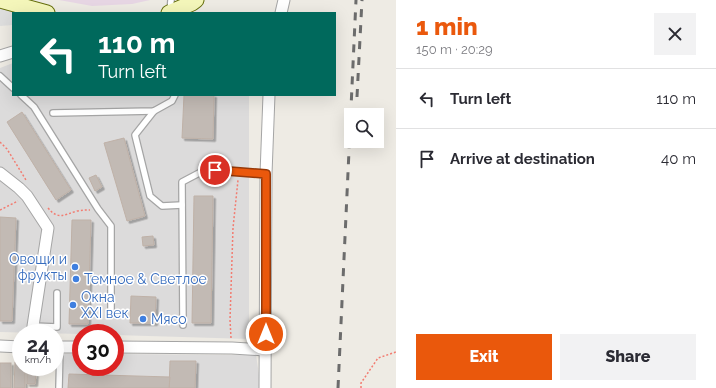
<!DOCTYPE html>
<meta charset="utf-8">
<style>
body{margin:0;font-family:Raleway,sans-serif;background:#f2f2f3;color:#2b2b33;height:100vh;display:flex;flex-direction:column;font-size:15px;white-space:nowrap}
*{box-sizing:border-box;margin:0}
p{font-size:13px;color:#7c7c81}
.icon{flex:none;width:22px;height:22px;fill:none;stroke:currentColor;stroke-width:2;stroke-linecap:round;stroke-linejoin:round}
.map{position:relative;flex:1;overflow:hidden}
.details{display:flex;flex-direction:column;background:#fff;width:320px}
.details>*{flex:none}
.banner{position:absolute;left:12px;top:12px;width:324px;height:84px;border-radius:0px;box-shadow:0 4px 16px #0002;background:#00695c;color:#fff;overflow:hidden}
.controls{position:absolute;left:344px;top:108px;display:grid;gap:8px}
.controls a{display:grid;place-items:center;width:40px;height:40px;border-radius:0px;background:#fff;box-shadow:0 4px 16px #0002;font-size:20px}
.speed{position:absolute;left:12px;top:324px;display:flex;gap:8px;font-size:20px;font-weight:700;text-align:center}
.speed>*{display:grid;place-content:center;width:52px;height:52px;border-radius:50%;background:#fff;box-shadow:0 4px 16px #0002;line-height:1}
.speed small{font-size:10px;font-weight:400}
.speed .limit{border:6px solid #d22;background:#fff;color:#111}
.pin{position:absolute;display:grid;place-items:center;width:34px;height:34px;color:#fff;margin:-17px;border:2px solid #fff;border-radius:50%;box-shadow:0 1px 4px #0007}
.me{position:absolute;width:44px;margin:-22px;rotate:0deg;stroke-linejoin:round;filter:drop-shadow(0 0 3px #0008)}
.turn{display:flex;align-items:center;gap:14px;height:84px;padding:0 20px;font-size:18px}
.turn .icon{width:52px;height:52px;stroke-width:2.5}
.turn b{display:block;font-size:28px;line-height:34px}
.round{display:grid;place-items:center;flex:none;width:42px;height:42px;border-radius:0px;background:#f2f2f3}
.head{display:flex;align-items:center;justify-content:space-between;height:68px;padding:0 20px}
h1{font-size:24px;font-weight:800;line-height:30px;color:#ea580c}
.button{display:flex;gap:8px;margin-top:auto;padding:8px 20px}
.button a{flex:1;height:46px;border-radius:0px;background:#ea580c;color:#fff;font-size:16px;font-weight:800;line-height:46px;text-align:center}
.button a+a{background:#f2f2f3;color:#2b2b33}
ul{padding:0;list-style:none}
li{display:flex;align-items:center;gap:12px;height:60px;padding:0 20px;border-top:1px solid #e1e1e2}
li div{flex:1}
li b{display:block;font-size:15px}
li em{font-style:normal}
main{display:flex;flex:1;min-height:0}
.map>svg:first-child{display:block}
.residential{fill:#dcdbdb}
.industrial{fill:#e7d6e4}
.parking{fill:#dedede}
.building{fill:#c2bab4;stroke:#bfb1a7;filter:url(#shadow)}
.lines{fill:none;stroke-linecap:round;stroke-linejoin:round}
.lane-casing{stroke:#a5a5a5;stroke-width:8}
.street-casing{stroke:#a5a5a5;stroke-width:13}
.secondary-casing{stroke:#656e0b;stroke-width:17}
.path{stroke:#f27c71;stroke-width:1.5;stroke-dasharray:2 2;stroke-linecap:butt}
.lane{stroke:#fff;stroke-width:5.5}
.street{stroke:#fff;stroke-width:11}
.secondary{stroke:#f4f6ba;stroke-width:15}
.rail{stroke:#6c6c6c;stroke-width:3;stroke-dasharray:8 8;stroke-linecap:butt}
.route-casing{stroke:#983908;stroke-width:10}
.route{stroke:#ea580c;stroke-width:7}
.shop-dot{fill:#3f7fe0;stroke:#fff;stroke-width:1.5}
.labels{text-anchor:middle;stroke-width:3;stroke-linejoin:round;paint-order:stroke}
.shop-label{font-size:14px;fill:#366cbe;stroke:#fff;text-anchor:start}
</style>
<main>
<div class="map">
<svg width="396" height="388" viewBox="0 0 396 388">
<defs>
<filter id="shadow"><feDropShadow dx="2.5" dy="2.5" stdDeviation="0" flood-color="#0004"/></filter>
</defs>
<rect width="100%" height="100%" fill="#eeebe4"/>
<g class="residential">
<path d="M 13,63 L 13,95 L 249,95 L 249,339 L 115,335 L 115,333 L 81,333 L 81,334 L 0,332 L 0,68 Z"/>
<path d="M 64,354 L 81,354 L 81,367 L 115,367 L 115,354 L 256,355 L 261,388 L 62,388 Z"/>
</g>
<path class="industrial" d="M 59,0 L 150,0 L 132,4 L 92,6 Z"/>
<path class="parking" d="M 0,8 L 19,13 L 13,13 L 13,25 L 0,26 Z"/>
<g class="building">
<path d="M 184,95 L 214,95 L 213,139 L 182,138 Z"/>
<path d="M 22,112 L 71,190 L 56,200 L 7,122 Z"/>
<path d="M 124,138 L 145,216 L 127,221 L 104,143 Z"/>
<path d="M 96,175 L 102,187 L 95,191 L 89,178 Z"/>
<path d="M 194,196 L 213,196 L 211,323 L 192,323 Z"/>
<path d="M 0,217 L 16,218 L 12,321 L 0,321 Z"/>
<path d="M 72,220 L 91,220 L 88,324 L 69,324 Z"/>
<path d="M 153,236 L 154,245 L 143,246 L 142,237 Z"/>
<path d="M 131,296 L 156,297 L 155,323 L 130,323 Z"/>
<path d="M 170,361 L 196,361 L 195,388 L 169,388 Z"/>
<path d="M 15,362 L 21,362 L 21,367 L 25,367 L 25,388 L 14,388 Z"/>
<rect x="0" y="363" width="11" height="25"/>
<path d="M 27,373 L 36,374 L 35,384 L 27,384 Z"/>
<path d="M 69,374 L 170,377 L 169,388 L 68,388 Z"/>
</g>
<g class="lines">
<defs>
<g id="lane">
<path d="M 170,12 L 171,0"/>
<path d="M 0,76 L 13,88"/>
<path d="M 21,95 L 34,107 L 98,209 L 111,226 L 111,314"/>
<path d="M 154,111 L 135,135 L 150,196 L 162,206 L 182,205"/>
<path d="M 53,113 L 154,111 L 172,101 L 175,95"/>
<path d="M 183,325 L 182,182 L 201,172 L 215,170 L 266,174"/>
<path d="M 33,326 L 57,327 L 57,293"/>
<path d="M 59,388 L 60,347"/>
</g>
<g id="street">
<path d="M 281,13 L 284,0"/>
<path d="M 0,56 L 13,52"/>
<path d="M 0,173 L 19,188 L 27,196 L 48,228 L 33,326 L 33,333"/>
<path d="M 0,346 L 21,347"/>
<path d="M 55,347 L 81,347"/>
<path d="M 115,347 L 232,348 L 265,350"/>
<path d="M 265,388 L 266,174 L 269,95"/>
</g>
<g id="secondary">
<path d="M 0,0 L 47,13"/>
<path d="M 169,13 L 192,3 L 196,0"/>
</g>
</defs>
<use href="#lane" class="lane-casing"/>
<use href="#street" class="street-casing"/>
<use href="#secondary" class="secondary-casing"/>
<g class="path">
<path d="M 0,142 L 7,149 L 26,180"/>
<path d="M 48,208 C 58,220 64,215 77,211 C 82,210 86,210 90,210"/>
<path d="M 0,210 L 18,201"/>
<path d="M 231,338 L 230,320 L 233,228 L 238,180"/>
<path d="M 361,388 L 361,383 L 378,358 L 396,352"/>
</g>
<use href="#lane" class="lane"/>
<use href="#street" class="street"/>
<use href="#secondary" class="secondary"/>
<g class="rail">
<path d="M 357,97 L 362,0"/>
<path d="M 338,388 L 356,0"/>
</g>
</g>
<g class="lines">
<defs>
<path id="route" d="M 215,170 L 266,174 L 266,334"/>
</defs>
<use href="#route" class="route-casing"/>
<use href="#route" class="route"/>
</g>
<g class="shop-dot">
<circle cx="75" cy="267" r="4"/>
<circle cx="76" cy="279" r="4"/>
<circle cx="73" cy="305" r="4"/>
<circle cx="143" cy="319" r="4"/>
</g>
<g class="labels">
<g class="shop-label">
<text x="67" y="264" text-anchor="end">Овощи и<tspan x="67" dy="16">фрукты</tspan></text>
<text x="84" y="284">Темное &amp; Светлое</text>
<text x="81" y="302">Окна<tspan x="81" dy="16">XXI век</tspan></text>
<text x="151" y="324">Мясо</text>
</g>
</g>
</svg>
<div class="controls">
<a><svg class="icon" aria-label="search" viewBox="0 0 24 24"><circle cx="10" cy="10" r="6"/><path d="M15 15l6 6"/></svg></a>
</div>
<div class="speed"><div>24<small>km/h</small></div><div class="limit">30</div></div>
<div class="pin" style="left:215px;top:170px;background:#d93025"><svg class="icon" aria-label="arrive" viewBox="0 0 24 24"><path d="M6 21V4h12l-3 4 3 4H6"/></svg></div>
<svg class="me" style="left:266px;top:334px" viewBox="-20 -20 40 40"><circle r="17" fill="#ea580c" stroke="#fff" stroke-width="3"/><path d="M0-11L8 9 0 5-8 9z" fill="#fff"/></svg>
<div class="banner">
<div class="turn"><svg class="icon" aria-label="left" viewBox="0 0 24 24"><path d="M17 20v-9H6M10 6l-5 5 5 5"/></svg><div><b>110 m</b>Turn left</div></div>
</div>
</div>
<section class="details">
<div class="head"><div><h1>1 min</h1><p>150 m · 20:29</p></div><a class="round"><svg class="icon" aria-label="close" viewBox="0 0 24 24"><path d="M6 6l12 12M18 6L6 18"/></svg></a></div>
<ul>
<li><svg class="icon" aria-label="left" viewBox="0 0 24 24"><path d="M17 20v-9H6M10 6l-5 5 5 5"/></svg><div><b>Turn left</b></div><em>110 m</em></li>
<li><svg class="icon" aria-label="arrive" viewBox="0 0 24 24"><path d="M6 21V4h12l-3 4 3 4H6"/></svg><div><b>Arrive at destination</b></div><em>40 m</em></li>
</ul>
<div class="button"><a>Exit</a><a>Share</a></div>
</section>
</main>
